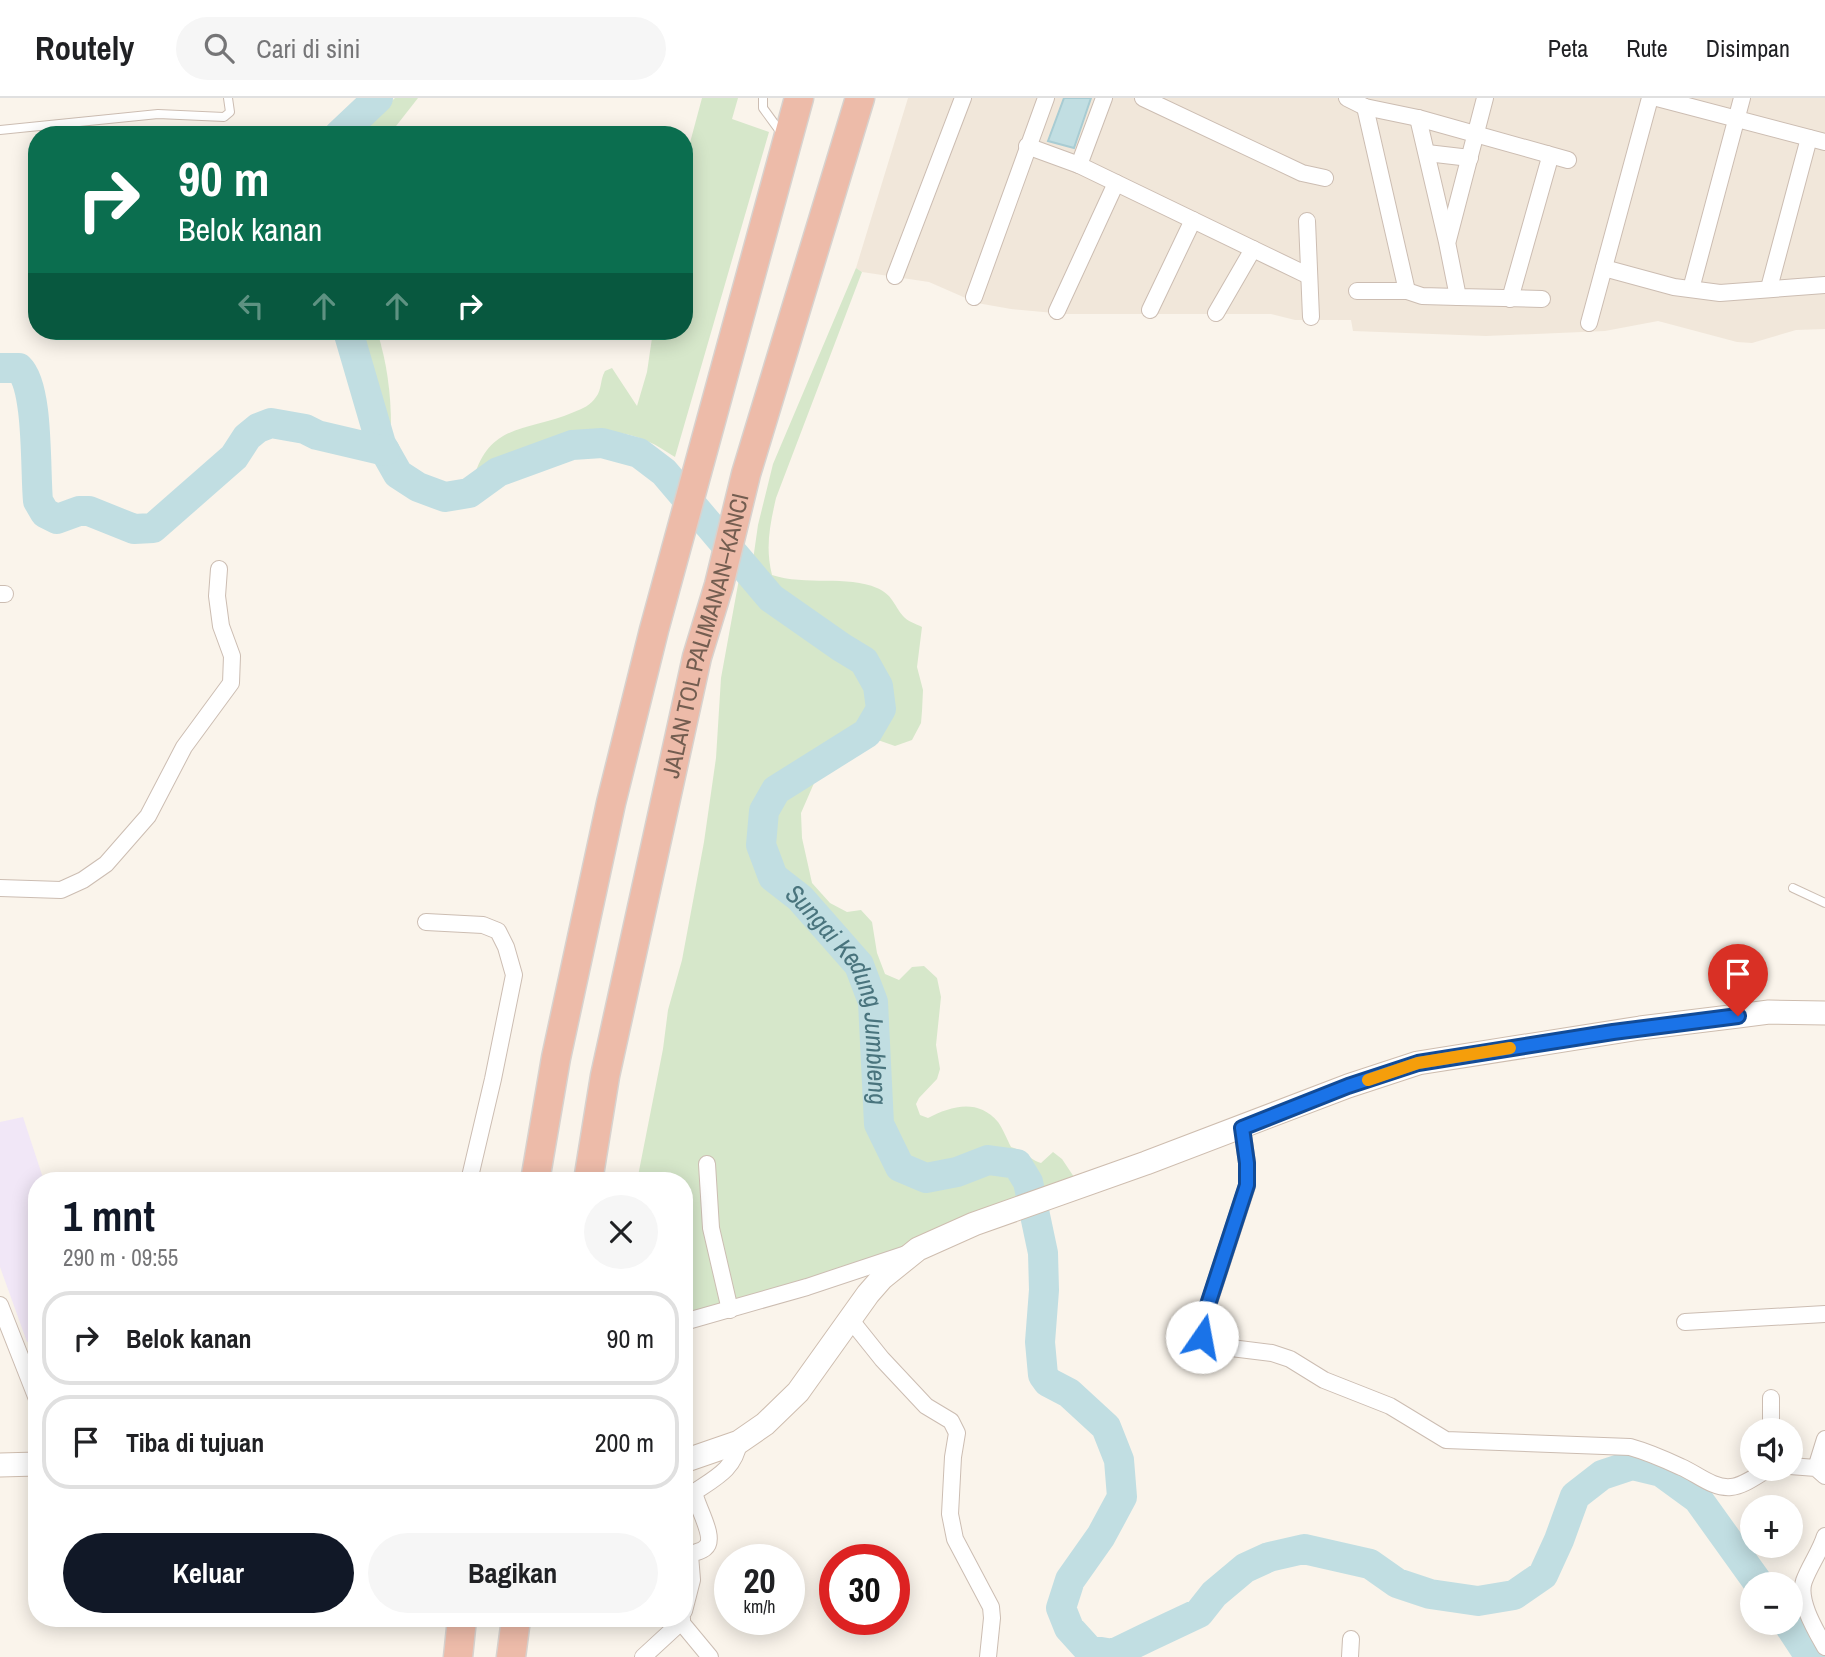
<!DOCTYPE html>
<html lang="id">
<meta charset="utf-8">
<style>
body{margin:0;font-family:"Archivo Narrow",sans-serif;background:#f6f6f6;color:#202124;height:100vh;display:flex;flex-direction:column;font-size:26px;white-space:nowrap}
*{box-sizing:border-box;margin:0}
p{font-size:23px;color:#757577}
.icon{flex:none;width:38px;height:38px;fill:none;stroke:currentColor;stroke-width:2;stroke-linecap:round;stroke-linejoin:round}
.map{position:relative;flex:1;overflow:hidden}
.drawer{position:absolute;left:28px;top:1074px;width:665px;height:455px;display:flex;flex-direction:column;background:#fff;border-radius:28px;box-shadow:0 4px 18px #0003}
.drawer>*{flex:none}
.hud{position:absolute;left:28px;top:28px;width:665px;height:214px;border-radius:28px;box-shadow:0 4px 18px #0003;background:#0b6e4f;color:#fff;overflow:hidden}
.buttons{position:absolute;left:1740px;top:1320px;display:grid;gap:14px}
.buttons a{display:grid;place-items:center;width:63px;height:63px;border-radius:50%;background:#fff;box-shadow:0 4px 18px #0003;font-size:35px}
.speed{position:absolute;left:714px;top:1446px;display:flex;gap:14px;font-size:35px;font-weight:700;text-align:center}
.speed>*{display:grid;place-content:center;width:91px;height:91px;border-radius:50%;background:#fff;box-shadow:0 4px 18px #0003;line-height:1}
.speed small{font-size:18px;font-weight:400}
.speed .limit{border:10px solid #d22;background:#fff;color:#111}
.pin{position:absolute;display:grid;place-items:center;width:60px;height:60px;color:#fff;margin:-72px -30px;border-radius:50% 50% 50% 0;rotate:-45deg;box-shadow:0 0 7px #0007}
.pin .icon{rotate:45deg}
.me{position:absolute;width:77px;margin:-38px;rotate:12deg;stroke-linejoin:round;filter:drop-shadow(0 0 5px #0008)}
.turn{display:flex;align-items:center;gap:24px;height:147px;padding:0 35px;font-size:32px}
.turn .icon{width:91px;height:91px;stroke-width:2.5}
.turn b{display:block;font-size:49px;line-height:60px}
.lanes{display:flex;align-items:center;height:66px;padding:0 35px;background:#0003;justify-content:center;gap:35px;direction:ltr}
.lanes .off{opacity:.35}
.round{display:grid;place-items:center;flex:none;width:74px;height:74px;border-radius:37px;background:#f6f6f6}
.overview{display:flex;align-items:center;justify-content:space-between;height:119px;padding:0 35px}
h1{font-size:42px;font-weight:800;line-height:52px;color:#111827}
.cta{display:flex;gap:14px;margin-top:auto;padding:14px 35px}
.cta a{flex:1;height:80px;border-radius:42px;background:#111827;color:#fff;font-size:28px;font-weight:800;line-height:80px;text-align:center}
.cta a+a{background:#f6f6f6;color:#202124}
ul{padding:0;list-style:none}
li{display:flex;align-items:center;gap:21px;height:94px;margin:0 14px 10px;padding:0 21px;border:4px solid #e0e0e0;border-radius:28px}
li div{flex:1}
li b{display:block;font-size:26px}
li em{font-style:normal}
header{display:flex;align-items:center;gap:42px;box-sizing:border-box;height:98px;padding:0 35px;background:#fff;border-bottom:2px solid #e0e0e0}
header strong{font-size:33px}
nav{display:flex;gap:38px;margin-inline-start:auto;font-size:24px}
.search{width:490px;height:63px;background:#f6f6f6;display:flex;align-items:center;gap:18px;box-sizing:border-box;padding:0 24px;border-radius:38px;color:#757577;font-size:26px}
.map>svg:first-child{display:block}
.residential{fill:#f1e7da}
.education{fill:#f1e7f7}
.green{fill:#d6e7ca}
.water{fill:#c1dee2;stroke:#a8ccd3;stroke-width:2}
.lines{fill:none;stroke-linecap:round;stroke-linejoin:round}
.river{stroke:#c1dee2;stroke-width:30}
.lane-casing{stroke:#ccbdb2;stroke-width:10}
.street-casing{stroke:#ccbdb2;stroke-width:18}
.secondary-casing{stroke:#cebdaf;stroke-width:25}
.highway-casing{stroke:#d8d2ce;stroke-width:31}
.lane{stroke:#fff;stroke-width:8}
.street{stroke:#fff;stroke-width:16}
.secondary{stroke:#fff;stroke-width:23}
.highway{stroke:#edbba9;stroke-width:28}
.route-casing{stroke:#114b97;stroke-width:18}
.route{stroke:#1a73e8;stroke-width:12}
.slow{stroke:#f59e0b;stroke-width:12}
.labels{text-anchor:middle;stroke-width:5;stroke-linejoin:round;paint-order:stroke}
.street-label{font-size:24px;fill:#735d50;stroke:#fdf8f1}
.water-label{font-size:26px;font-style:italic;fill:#49747d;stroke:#fdf8f1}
</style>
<header>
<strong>Routely</strong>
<div class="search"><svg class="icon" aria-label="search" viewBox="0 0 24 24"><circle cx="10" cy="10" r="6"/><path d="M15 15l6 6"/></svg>Cari di sini</div>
<nav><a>Peta</a><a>Rute</a><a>Disimpan</a></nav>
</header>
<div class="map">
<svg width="1825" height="1559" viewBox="0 0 1825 1559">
<rect width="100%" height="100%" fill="#faf4eb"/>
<path class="residential" d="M 908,0 L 1825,0 L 1825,231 L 1796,232 L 1752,245 L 1737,244 L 1658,223 L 1605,233 L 1486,238 L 1353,233 L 1351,222 L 1295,222 L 1271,216 L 1065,216 L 1011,211 L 977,205 L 929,184 L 862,174 L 856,170 Z"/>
<path class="education" d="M 23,1019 L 44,1083 L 37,1083 L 37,1131 L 31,1133 L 37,1149 L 37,1241 L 27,1244 L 0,1169 L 0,1024 Z"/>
<g class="green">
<path d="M 395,0 L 418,0 L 389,37 L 356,37 Z"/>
<path d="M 702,0 L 738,0 L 732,21 L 769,34 L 675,359 C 665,353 654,345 642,341 C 591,320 518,353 474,379 C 491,323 529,334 574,314 C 582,311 591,307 596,299 C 602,292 600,281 605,273 L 612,270 L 637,308 L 647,274 L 653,233 L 684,233 L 684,67 Z"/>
<path d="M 856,170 L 862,174 L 776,400 C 770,427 765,449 772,477 C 805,488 848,477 877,490 C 893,497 893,506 903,518 C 907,523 916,526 922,529 L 917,569 L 923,592 L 922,613 L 921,625 L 912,642 L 895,648 L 872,640 L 889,613 L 885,586 L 870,558 L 845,543 L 776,494 L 757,474 L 753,462 L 758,427 L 773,366 Z"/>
<path d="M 358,233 L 377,233 C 387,264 391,296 391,328 Z"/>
<path d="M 739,481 L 745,484 L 766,506 L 837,556 L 859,568 L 870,591 L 873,609 L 861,630 L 770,687 L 756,711 L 753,748 L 767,784 L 795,805 L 852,871 L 866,905 L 872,1028 L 895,1075 L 925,1088 L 959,1081 L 989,1069 L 1012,1073 L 1021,1087 L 1021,1097 L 1009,1105 L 875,1163 L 684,1216 L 684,1083 L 637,1083 L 663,951 L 668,912 L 682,862 L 704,744 L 716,660 L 721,580 Z"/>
<path d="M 818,676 L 801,715 L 802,740 L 812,785 L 830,805 L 847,814 L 861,812 L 872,824 L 877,855 L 885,876 L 899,882 L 912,869 L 924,868 L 937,880 L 941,899 L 936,947 L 940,971 L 937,981 L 919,1000 L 916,1006 L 920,1017 L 928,1020 C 951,1008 978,1000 998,1024 C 1003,1031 1007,1041 1011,1049 C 1025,1053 1032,1063 1041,1065 L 1053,1054 L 1062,1061 L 1078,1085 L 1048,1096 L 1040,1090 L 1022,1059 L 987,1054 L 955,1066 L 927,1073 L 906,1064 L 886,1024 L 881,902 L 865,863 L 805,794 L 779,774 L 769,746 L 771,715 L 781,697 L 794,688 Z"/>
</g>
<path class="water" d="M 1064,0 L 1091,0 L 1074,50 L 1048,43 Z"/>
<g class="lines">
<g class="river">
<path d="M 339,37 L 378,0"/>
<path id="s1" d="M 348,233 L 381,346 L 398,376 L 418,389 L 445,399 L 469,395 L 498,374 L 572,347 L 602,345 L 639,355 L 664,374 L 771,500 L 841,549 L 864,563 L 878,588 L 881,611 L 867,635 L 776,692 L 764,713 L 761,747 L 773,779 L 800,800 L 859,867 L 873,904 L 879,1026 L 900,1069 L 926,1080 L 957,1074 L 988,1062 L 1017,1066 L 1028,1084 L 1043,1155 L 1044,1192 L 1040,1244 L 1043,1277 L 1048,1284 L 1069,1295 L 1106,1329 L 1119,1362 L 1122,1399 L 1101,1438 L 1070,1482 L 1061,1510 L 1069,1530 L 1089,1552 L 1113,1556 L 1148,1539 L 1199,1515 L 1214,1496 L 1245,1470 L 1269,1459 L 1304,1451 L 1370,1466 L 1397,1485 L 1430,1496 L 1478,1503 L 1514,1497 L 1543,1477 L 1559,1442 L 1575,1398 L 1602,1377 L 1632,1367 L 1661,1374 L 1698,1401 L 1759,1486"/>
<path d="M 0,270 L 19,270 C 39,289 35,373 38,403 L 45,415 L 57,421 L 79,413 L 89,413 L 134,431 L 153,430 L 234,359 L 247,339 L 258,330 L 271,325 L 305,331 L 317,337 L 385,353"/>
<path d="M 1787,1524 L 1810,1559"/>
</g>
<defs>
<g id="lane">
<path d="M 763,0 L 763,10 L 782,36"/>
<path d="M 0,32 L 158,16 L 224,19 L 230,14 L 228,0"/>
<path d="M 1793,790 L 1825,805"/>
</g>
<g id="street">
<path d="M 1143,0 L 1302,75 L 1325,80"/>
<path d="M 1347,0 L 1365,9 L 1418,20 L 1568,62"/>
<path d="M 1657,0 L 1825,44"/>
<path d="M 1418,20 L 1447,144 L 1458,199 L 1542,201"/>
<path d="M 1027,48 L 1079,67 L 1309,178"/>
<path d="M 1427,55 L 1470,60"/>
<path d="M 1079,67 L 1104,0"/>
<path d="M 1307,123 L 1311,219"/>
<path d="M 1448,142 L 1485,0"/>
<path d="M 1604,170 L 1674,189 L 1720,195 L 1825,187"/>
<path d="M 895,178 L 963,0"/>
<path d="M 1769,190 L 1809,40"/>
<path d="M 1691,191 L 1742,0"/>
<path d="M 1357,193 L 1407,193 L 1365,9"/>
<path d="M 1407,193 L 1422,198 L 1458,199"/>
<path d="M 974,199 L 1046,0"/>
<path d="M 1510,201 L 1549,63 L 1547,56"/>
<path d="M 1150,212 L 1193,122"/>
<path d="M 1057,213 L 1116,85"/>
<path d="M 1216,215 L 1253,151"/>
<path d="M 1589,225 L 1650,0"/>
<path d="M 0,496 L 5,496"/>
<path d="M 0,790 L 61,792 L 83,782 L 106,766 L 148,718 L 184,649 L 231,585 L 232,558 L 221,528 L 217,498 L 219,471"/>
<path d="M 426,824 L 483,827 L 498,833 L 506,849 L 514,877 L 493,981 L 469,1083"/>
<path d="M 1242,1029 L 1247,1065 L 1247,1088 L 1201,1229 L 1202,1239 L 1207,1247 L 1272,1255 L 1290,1261 L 1324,1282 L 1390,1308 L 1446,1342 L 1630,1349 C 1648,1354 1664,1361 1681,1369 C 1696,1375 1713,1391 1731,1389 C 1744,1388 1759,1376 1770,1370"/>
<path d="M 707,1066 L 711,1130 L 730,1212"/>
<path d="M 0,1207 L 37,1301"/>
<path d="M 850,1221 L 882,1261 L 926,1308 L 951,1323 L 957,1335 L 953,1359 L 950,1416 L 955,1441 L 991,1509 L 992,1520 L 988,1559"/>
<path d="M 684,1224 L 807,1189 L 906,1156"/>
<path d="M 1685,1224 L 1825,1216"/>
<path d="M 1771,1300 L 1771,1332"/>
<path d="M 1790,1368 L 1816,1370 L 1825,1378"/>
<path d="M 1816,1370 L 1825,1341"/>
<path d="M 1825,1438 C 1820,1454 1810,1467 1804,1483 C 1797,1502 1816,1533 1825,1549"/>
<path d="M 684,1513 L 692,1482 L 690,1457 C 694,1454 701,1454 705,1450 C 717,1441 697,1409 695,1397 L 696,1393 C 717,1379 735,1370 739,1344"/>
<path d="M 681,1524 L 710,1559"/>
<path d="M 643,1559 L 681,1524 L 682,1521"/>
<path d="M 1350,1559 L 1351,1541"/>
</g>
<g id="secondary">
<path d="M 684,1363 L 739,1344 L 765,1326 L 798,1294 L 868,1196 L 882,1180 L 918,1151 L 974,1126 L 1146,1065 L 1348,988 L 1418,965 L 1640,930 L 1738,918 L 1769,914 L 1825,915"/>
<path d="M 0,1367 L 37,1366"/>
</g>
<g id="highway">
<path d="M 535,1083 L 556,960 L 611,705 L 654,532 L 799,0"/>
<path id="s2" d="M 588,1083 L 605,978 L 697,559 L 719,487 L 746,376 L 860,0"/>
<path d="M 458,1559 L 462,1521"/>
<path d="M 511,1559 L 516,1521"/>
</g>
</defs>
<use href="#lane" class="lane-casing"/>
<use href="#street" class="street-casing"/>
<use href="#secondary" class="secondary-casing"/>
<use href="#highway" class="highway-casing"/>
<use href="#lane" class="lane"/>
<use href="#street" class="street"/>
<use href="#secondary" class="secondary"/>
<use href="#highway" class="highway"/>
</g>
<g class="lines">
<defs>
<path id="route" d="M 1202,1239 L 1201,1228 L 1247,1087 L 1247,1065 L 1242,1030 L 1348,988 L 1418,965 L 1613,934 L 1738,918"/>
</defs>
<use href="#route" class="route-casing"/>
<use href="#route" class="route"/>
<path class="slow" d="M 1368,982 L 1418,965 L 1510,950"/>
</g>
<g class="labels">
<g class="street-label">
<text dy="8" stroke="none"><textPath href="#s2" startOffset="558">JALAN TOL PALIMANAN–KANCI</textPath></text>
</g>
<g class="water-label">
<text dy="9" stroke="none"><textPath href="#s1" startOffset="1144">Sungai Kedung Jumbleng</textPath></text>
</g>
</g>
</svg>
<div class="buttons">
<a><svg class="icon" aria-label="sound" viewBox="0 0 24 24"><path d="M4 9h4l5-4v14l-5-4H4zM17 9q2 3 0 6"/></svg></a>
<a>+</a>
<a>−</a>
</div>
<div class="speed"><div>20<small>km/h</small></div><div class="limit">30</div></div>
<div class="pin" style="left:1738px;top:918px;background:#d93025"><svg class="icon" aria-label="arrive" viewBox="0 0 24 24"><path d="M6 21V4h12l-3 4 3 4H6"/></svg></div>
<svg class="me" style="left:1202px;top:1239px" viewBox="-20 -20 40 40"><circle r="19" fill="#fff"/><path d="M0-13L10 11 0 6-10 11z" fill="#1a73e8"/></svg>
<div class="hud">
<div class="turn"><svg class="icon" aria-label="right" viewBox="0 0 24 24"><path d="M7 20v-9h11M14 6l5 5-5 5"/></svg><div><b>90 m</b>Belok kanan</div></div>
<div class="lanes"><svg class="icon off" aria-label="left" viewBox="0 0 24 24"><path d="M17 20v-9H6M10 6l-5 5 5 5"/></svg><svg class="icon off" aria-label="ahead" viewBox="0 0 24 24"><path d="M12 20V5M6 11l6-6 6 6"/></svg><svg class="icon off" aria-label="ahead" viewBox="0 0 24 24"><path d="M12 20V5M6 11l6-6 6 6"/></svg><svg class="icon" aria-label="right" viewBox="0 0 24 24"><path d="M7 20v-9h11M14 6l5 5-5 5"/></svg></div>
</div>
<section class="drawer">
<div class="overview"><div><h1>1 mnt</h1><p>290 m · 09:55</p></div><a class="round"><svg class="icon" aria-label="close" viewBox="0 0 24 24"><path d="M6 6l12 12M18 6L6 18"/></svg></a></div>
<ul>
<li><svg class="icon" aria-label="right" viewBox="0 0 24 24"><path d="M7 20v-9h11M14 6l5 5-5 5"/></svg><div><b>Belok kanan</b></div><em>90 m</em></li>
<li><svg class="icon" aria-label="arrive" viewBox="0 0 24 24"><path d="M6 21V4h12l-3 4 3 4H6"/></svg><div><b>Tiba di tujuan</b></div><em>200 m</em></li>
</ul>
<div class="cta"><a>Keluar</a><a>Bagikan</a></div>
</section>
</div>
